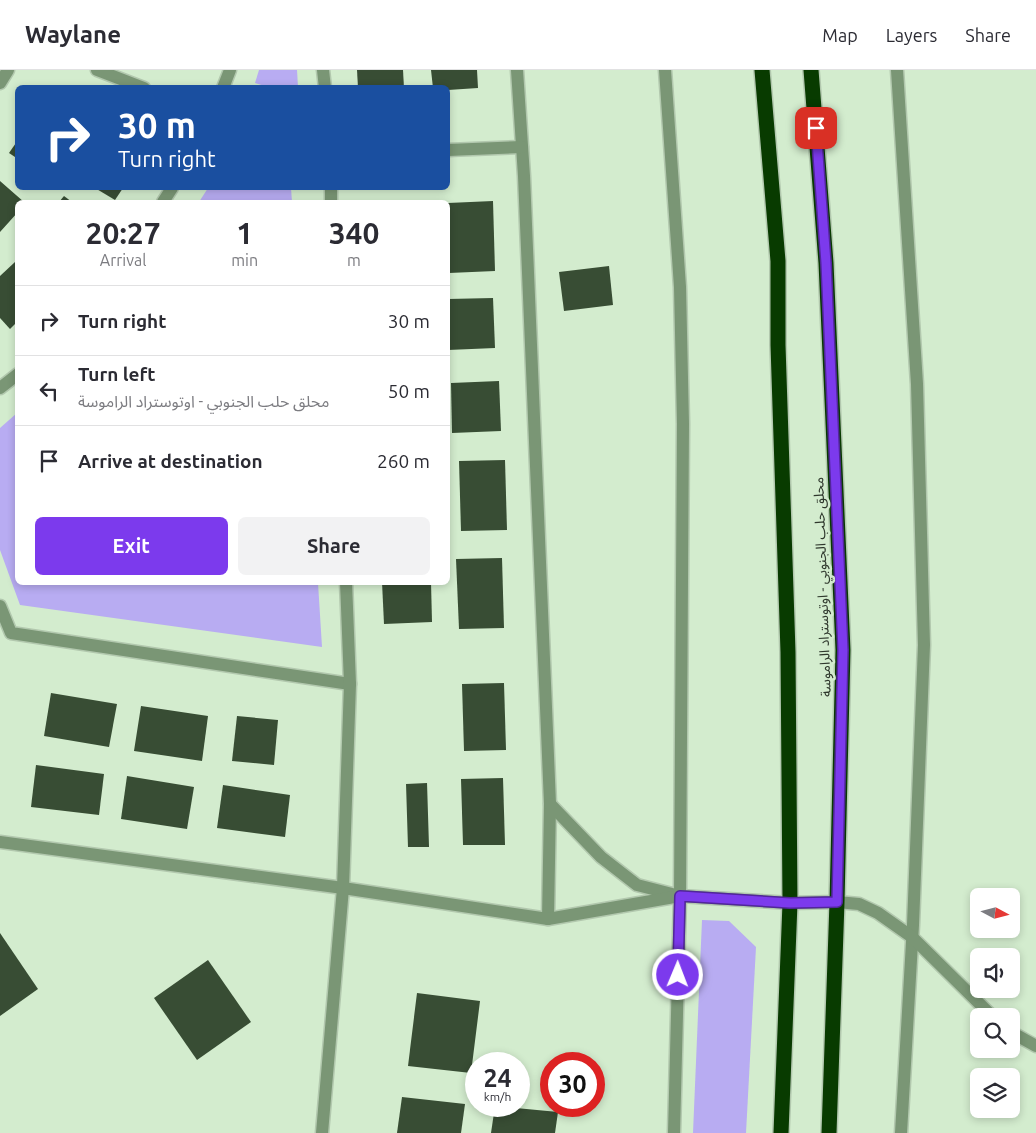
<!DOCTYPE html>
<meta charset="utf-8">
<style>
body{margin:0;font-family:Ubuntu,"Noto Sans Arabic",sans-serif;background:#f2f2f3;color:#2b2b33;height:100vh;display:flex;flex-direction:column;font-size:19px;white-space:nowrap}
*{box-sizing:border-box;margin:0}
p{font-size:16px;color:#7c7c81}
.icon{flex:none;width:28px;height:28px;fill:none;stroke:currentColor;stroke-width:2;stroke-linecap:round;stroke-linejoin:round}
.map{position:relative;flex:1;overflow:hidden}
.drawer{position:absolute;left:15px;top:130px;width:435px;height:385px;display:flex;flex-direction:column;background:#fff;border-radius:8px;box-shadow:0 2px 8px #0003}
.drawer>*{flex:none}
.top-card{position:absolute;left:15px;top:15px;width:435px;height:105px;border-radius:8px;box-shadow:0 2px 8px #0003;background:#1a4fa0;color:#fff;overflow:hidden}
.needle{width:32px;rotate:97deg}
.fabs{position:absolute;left:970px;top:818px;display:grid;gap:10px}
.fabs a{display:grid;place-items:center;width:50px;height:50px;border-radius:8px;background:#fff;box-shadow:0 2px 8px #0003;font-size:25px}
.speed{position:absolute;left:465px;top:982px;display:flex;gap:10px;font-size:25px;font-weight:700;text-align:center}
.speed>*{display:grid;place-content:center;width:65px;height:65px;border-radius:50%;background:#fff;box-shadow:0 2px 8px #0003;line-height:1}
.speed small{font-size:12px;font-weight:400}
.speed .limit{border:8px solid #d22;background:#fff;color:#111}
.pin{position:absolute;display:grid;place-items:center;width:42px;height:42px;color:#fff;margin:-21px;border-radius:10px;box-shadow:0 2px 8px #0006}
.me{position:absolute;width:55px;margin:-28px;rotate:1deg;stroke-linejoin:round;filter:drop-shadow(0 0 4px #0008)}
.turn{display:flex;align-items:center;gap:18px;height:105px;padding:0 20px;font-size:22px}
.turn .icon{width:65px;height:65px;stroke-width:2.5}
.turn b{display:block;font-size:35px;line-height:42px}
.eta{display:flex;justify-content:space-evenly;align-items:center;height:85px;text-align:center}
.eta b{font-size:30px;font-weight:700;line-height:35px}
.button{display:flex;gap:10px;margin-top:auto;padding:10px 20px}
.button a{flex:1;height:58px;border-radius:8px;background:#7c3aed;color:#fff;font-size:20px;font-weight:700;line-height:58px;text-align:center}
.button a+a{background:#f2f2f3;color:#2b2b33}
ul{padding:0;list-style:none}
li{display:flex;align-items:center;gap:15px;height:70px;padding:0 20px;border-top:1px solid #e1e1e2}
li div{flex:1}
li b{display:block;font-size:19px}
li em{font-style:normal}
header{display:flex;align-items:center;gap:30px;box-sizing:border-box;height:70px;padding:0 25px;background:#fff;border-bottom:1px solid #e1e1e2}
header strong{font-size:24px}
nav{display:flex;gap:28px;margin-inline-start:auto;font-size:18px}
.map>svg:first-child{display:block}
.green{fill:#b8acf2}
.building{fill:#384d34}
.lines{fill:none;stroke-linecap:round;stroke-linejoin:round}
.minor-casing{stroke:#b2c8ae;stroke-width:15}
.highway-casing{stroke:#b2c8ae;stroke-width:18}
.minor{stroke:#7a9675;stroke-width:12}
.highway{stroke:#083b00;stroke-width:15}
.route-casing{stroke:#51269a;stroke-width:12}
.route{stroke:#7c3aed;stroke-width:9}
.labels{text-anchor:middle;stroke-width:5;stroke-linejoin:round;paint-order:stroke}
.street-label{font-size:14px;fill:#2f382d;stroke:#d3ecce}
</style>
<header>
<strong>Waylane</strong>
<nav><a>Map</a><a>Layers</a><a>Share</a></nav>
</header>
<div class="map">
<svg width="1036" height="1063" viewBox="0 0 1036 1063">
<rect width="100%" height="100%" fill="#d3ecce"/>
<g class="green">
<path d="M 259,0 L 297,0 L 298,17 L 268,17 L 255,13 Z"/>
<path d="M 208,118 L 291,118 L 292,132 L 199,132 Z"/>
<path d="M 17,343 L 18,512 L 318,513 L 322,577 L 20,535 L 0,480 L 0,358 Z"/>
<path d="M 702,850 L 729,851 L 756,877 L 746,1063 L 693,1063 Z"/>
</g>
<g class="building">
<path d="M 357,0 L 403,0 L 404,18 L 358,18 Z"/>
<path d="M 431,0 L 477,0 L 478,18 L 448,20 L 448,18 L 433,18 Z"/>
<path d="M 18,70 L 18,89 L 9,83 Z"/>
<path d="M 0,111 L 24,132 L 18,132 L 18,142 L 0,162 Z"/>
<path d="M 95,118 L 123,118 L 115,130 Z"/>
<path d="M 64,126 L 72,132 L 59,132 Z"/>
<path d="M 493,131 L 495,201 L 449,203 L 448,133 Z"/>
<path d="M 15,192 L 18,195 L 18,251 L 10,259 L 0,248 L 0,206 Z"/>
<path d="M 609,196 L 613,235 L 564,241 L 559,202 Z"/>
<path d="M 493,228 L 495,278 L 448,280 L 448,229 Z"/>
<path d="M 499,311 L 501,361 L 452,363 L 451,313 Z"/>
<path d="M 505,390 L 507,460 L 461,461 L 459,391 Z"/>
<path d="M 502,488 L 504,558 L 459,559 L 456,489 Z"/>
<path d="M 382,512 L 431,512 L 432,552 L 384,554 Z"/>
<path d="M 504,613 L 506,680 L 464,681 L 462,614 Z"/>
<path d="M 51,623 L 117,634 L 109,677 L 44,666 Z"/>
<path d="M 141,636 L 208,646 L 202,691 L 134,681 Z"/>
<path d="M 237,646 L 278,650 L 274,695 L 232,691 Z"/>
<path d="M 36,695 L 104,704 L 99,745 L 31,737 Z"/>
<path d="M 127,706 L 194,717 L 187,759 L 121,749 Z"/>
<path d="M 503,708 L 505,775 L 463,775 L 461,709 Z"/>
<path d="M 427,713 L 429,777 L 408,777 L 406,714 Z"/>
<path d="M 223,715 L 290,725 L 285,767 L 217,758 Z"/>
<path d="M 0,863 L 38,919 L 0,946 Z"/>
<path d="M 208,890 L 251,952 L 197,990 L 154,928 Z"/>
<path d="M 417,923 L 480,931 L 471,1003 L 408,996 Z"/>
<path d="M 402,1027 L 465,1034 L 461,1063 L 397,1063 Z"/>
<path d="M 495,1036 L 558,1042 L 555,1063 L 491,1063 Z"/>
</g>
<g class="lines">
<defs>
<g id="minor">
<path d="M 97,0 L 144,18"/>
<path d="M 323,0 L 325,18"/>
<path d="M 517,0 L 524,106 L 550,734 L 548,849"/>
<path d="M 665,0 L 680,217 L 683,354 L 680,826 L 674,1063"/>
<path d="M 897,0 L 917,314 L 924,575 L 913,855 L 901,1063"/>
<path d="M 0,13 L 8,0"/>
<path d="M 223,18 L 230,0"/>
<path d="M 448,80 L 522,77"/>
<path d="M 331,118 L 331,132"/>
<path d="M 163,132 L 172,118"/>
<path d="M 0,318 L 18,304"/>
<path d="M 0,536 L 11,563 L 350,614"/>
<path d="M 550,734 L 601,787 L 637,815 L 676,825"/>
<path d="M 0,772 L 343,818 L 548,849 L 680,826 L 790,833 L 837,832 L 859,834 L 878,843 L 912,867 L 992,946"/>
<path d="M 1011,962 L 1036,976"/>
<path d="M 322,1063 L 343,818 L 350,614 L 346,512"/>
</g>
<g id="highway">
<path d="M 762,0 L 778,191 L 778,275 L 788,582 L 790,833 L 781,1063"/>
<path d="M 811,0 L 826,193 L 843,580 L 837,832 L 829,1063"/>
</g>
</defs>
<use href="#minor" class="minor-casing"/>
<use href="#highway" class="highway-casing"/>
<use href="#minor" class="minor"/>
<use href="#highway" class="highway"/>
</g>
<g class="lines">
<defs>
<path id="route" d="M 678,905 L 680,826 L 790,833 L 837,832 L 843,580 L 826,193 L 816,58"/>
</defs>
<use href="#route" class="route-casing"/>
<use href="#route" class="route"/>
</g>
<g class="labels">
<g class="street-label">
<text transform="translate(822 517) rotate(-92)" y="5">محلق حلب الجنوبي - اوتوستراد الراموسة</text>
</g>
</g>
</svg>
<div class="fabs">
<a><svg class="needle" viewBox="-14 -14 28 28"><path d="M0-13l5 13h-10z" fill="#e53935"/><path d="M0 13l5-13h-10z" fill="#7c7c81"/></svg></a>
<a><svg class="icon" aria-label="sound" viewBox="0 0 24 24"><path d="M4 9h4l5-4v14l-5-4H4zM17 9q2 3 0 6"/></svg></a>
<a><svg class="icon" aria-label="search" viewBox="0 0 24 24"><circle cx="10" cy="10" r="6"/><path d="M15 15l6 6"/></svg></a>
<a><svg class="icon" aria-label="layers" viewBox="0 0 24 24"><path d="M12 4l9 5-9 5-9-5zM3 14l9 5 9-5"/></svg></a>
</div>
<div class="speed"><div>24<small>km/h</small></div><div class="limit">30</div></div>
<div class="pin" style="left:816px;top:58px;background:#d93025"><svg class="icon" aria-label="arrive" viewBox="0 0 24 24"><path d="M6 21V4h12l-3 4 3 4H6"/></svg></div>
<svg class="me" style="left:678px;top:905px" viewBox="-20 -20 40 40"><circle r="17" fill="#7c3aed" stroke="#fff" stroke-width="3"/><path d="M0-11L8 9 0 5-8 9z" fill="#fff"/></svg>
<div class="top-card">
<div class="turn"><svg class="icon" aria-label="right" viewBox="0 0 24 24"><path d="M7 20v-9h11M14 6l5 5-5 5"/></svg><div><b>30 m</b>Turn right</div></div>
</div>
<section class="drawer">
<div class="eta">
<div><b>20:27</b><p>Arrival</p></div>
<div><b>1</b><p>min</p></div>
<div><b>340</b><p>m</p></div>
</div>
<ul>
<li><svg class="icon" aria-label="right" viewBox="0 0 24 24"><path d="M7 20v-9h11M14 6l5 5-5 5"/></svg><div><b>Turn right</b></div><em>30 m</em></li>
<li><svg class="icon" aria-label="left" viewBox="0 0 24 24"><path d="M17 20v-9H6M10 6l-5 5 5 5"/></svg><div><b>Turn left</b><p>محلق حلب الجنوبي - اوتوستراد الراموسة</p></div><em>50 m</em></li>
<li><svg class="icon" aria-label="arrive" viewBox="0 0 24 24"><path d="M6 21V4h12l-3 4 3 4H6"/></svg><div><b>Arrive at destination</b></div><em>260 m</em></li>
</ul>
<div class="button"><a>Exit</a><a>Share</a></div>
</section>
</div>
